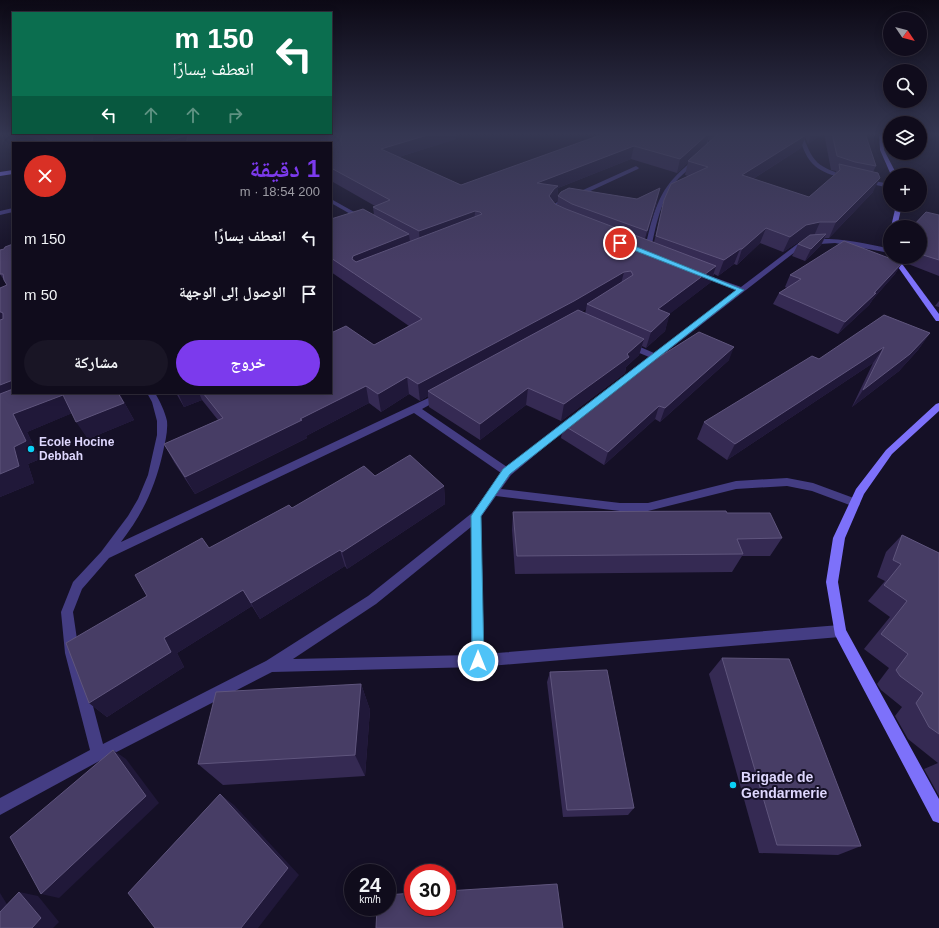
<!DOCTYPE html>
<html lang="ar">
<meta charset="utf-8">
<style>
body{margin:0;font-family:Arial,"Noto Naskh Arabic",sans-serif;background:#191525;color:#f1f3f6;direction:rtl;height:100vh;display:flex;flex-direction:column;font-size:15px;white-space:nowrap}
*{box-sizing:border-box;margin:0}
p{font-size:13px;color:#9c9ba3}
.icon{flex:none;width:22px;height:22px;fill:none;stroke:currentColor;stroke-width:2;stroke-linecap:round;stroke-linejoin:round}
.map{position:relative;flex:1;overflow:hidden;direction:ltr}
.sheet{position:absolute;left:12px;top:142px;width:320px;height:252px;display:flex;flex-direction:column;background:#100c1c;border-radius:0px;box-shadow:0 2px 10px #0003,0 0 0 1px #302c3b;direction:rtl}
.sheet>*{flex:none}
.top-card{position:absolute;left:12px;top:12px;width:320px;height:122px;border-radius:0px;box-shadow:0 2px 10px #0003,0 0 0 1px #302c3b;direction:rtl;background:#0b6e4f;color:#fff;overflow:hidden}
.needle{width:26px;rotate:125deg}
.tools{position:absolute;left:883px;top:12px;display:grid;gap:8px}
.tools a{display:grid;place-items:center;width:44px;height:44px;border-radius:50%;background:#100c1c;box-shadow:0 2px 10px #0003,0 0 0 1px #302c3b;font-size:20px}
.speed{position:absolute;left:344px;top:864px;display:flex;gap:8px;font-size:20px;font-weight:700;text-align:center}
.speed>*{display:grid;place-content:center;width:52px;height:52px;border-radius:50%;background:#100c1c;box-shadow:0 2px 10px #0003,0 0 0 1px #302c3b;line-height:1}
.speed small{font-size:10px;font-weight:400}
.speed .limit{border:6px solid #d22;background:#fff;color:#111}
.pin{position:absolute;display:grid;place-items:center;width:34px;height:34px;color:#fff;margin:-17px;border:2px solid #fff;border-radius:50%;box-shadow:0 1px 4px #0007}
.me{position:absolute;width:44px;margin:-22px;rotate:0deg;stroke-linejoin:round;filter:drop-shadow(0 0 3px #0008)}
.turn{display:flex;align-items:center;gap:14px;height:84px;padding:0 12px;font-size:18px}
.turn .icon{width:52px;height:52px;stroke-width:2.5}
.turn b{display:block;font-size:28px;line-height:34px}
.lanes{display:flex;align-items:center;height:38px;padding:0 12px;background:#0003;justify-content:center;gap:20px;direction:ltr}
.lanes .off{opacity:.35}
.round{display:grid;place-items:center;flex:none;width:42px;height:42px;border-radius:21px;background:#191525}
.overview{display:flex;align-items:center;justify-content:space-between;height:68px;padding:0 12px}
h1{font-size:24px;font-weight:700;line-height:30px;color:#7c3aed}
.cta{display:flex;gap:8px;margin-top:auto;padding:8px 12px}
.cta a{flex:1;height:46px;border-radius:24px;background:#7c3aed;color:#fff;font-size:16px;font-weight:700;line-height:46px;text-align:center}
.cta a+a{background:#191525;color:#f1f3f6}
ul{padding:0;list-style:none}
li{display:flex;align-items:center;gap:12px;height:56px;padding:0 12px}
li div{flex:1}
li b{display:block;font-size:15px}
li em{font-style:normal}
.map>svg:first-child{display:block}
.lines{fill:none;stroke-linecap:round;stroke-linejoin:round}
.street{fill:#443d83;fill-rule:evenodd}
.secondary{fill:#7d71fa;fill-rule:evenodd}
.wall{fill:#352a53;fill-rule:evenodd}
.shaded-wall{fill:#201839}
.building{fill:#473d65;stroke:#5f557d}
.route{fill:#4fc3f7;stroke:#337fa1}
.poi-dot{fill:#0ad0f6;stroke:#151026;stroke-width:1.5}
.labels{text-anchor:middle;stroke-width:4;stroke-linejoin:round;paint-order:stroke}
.poi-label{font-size:12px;font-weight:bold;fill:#ded7fe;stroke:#151026;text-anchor:start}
.near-poi-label{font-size:14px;font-weight:bold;fill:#ded7fe;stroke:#151026;text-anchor:start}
</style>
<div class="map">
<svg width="939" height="928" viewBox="0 0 939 928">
<rect width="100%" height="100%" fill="#151026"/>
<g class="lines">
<g class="street">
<path d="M 191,133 L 199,133 L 160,143 L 152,143 Z"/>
<path d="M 683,133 C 693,132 706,139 713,146 C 704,158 690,167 679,178 C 660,198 656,227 650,253 L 645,254 L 644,253 C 650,227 655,198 674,178 C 684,166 698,158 708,146 L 703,142 Z"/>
<path d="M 798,133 L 802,133 C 813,163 817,167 848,176 L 848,178 C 843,178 837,176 832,175 C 809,167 805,155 798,133 Z"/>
<path d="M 636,166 L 639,168 L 638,169 L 558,206 L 555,211 L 558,215 L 557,216 L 553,216 L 549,211 L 554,204 L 561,200 Z"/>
<path d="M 864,179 L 890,184 L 890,188 L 862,182 L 861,181 Z"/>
<path d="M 331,199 L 365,218 L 366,219 L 361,220 L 331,203 Z"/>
<path d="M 13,208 L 13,212 L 0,215 L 0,211 Z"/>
<path d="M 813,239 C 840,238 864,243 890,249 L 890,253 L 835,243 L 804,245 L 630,380 L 624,380 L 623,378 L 624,376 L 649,357 L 625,347 L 625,343 L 631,343 L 654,353 L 737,290 L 698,275 L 698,273 L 702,273 L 741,287 L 800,242 Z"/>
<path d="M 147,393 L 155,393 C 160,401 165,412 167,421 C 168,432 165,442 163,452 C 155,488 143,513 121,542 L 439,393 L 443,396 L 442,398 L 422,409 L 507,467 L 570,417 L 576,417 L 578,419 L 576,421 L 511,475 L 501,489 L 620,503 L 648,503 L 736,481 L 787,478 L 813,483 L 859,500 L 860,503 L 859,506 L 855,507 L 812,491 L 787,486 L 736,489 L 648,511 L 620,511 L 496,496 L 481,517 L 484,654 L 840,625 L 845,627 L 846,631 L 845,635 L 840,637 L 478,667 L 272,672 L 103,759 L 0,815 L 0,798 L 90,750 L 65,653 L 61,612 L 73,582 L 101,552 L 128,516 L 138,499 L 148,475 L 157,435 L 157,421 L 152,402 ZM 414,413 L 501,473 L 472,513 L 368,596 L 266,661 L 103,744 L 79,653 L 73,612 L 82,589 L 109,558 ZM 471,527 L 471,655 L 293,659 L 376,604 Z"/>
</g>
<g class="secondary">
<path d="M 879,133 L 883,133 L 884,150 L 897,175 L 891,175 L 880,150 Z"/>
<path d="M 13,170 L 13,174 L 0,176 L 0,172 Z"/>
<path d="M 896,205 L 902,205 L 897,227 L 891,227 Z"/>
<path d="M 890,248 L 890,253 L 888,252 L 887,250 Z"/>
<path d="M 891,257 L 897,257 L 939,314 L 939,321 L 936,321 Z"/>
<path d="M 939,403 L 939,411 L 892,454 L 864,494 L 845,538 L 838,582 L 846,630 L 939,799 L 939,823 L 933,821 L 835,635 L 826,582 L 833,538 L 856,489 L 886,450 L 936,404 Z"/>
</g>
</g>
<g class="wall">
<path d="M 23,133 L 160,133 L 118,143 L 40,143 Z"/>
<path d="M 606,133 L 865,133 L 876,166 L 873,172 L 873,192 L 829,238 L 825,238 L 821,245 L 805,261 L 792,256 L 798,244 L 803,240 L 800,241 L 783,252 L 760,243 L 737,265 L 734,264 L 718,276 L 714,274 L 711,282 L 669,314 L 665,331 L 646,348 L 642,346 L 639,355 L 626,367 L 625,373 L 561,421 L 526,405 L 480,440 L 429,407 L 428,396 L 420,401 L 409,394 L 381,412 L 369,403 L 306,436 L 307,438 L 195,494 L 174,462 L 164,444 L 218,420 L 202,400 L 184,407 L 176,393 L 331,393 L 374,345 L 409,326 L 331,272 L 331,219 L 374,215 L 373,207 L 375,206 L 333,182 L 331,182 L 331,143 L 456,139 L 399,157 L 461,185 ZM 824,133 L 831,170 L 836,171 L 834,176 L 809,197 L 753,179 L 801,148 L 805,137 L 808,144 ZM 708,140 L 710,141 L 706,145 ZM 631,159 L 677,173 L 688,162 L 685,175 L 688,176 L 664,200 L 654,242 L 645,239 L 657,203 L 558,196 L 557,205 L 554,202 L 557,201 L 558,188 ZM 586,309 L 585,314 L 581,312 L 582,311 Z"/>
<path d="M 939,215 L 939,276 L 903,262 L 898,257 L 920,257 L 920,227 Z"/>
<path d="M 13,244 L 13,393 L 119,393 L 134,420 L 88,439 L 72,413 L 27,432 L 40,459 L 28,464 L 34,483 L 0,497 L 0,288 L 7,285 L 0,274 L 4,249 Z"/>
<path d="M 902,263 L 895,274 L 873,299 L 869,305 L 838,334 L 773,304 L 779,293 L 787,288 L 785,287 L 790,275 Z"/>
<path d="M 939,301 L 939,307 L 935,306 Z"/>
<path d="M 930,333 L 918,350 L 899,371 L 852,407 L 873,363 L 727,460 L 697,439 L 704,422 L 819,359 Z"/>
<path d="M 729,360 L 660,422 L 655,419 L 604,465 L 561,438 L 563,425 L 575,415 L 576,413 L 637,371 Z"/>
<path d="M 375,476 L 444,486 L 445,504 L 347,569 L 345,566 L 260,619 L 252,606 L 177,653 L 184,667 L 107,717 L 89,703 L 147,596 L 209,548 Z"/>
<path d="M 513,512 L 727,513 L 782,538 L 770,556 L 742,556 L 732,572 L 515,574 L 512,530 Z"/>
<path d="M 902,535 L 939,553 L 939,796 L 924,769 L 938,763 L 908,739 L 895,716 L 902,707 L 881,690 L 877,684 L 889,668 L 864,649 L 890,617 L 868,601 L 885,581 L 877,577 L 886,552 Z"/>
<path d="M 722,658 L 861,846 L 838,855 L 759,853 L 709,674 Z"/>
<path d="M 550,672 L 634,808 L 628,815 L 563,817 L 547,682 Z"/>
<path d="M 361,684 L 370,710 L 365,776 L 223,785 L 198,764 Z"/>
</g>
<g class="shaded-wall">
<path d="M 100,133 L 160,133 L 118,143 L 92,143 L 93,135 Z"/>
<path d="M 434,133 L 456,133 L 456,139 L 383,162 L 381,149 Z"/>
<path d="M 709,133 L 706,146 L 688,161 L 688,162 L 677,173 L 680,159 Z"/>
<path d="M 812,133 L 824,133 L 808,144 Z"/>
<path d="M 806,135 L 801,148 L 737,189 L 742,175 Z"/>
<path d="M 634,146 L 631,159 L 558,188 L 557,201 L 553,203 L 537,183 Z"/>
<path d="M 331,170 L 333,182 L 331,182 Z"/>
<path d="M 880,178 L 873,192 L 829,238 L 836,222 Z"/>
<path d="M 660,188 L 657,203 L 643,247 L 647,231 Z"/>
<path d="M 475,211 L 474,226 L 420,246 L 419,231 Z"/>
<path d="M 820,222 L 813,238 L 800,241 L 783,252 L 790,237 L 806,225 Z"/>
<path d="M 766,228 L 760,243 L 737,265 L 742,249 Z"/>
<path d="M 409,234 L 411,250 L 355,272 L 354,275 L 352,259 L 353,256 Z"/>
<path d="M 826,234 L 821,245 L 805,261 L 811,249 Z"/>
<path d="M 740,249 L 734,264 L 718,276 L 724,260 Z"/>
<path d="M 902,263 L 895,274 L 873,299 L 869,305 L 838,334 L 845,322 Z"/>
<path d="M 716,266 L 711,282 L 654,326 L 658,309 Z"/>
<path d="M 624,272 L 620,288 L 587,304 L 586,309 L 571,318 L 428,391 L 428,396 L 420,401 L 418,384 Z"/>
<path d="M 0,312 L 1,312 L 13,329 L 0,333 Z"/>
<path d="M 670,314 L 665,331 L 646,348 L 651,332 Z"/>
<path d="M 930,333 L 918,350 L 899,371 L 852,407 L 863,390 Z"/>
<path d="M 644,339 L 639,355 L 626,367 L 625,373 L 561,421 L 564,404 L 627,354 Z"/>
<path d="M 734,347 L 729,360 L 660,422 L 665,408 Z"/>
<path d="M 884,347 L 873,363 L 727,460 L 735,444 Z"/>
<path d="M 407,377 L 409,394 L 381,412 L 378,394 Z"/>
<path d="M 13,380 L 13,393 L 0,407 L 0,385 Z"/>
<path d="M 366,386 L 369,403 L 306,436 L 307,438 L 195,494 L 185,477 Z"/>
<path d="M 528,388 L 526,405 L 480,440 L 480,424 Z"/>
<path d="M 118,393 L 119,393 L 134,420 L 88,439 L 76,422 Z"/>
<path d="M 178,393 L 199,393 L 202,400 L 184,407 Z"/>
<path d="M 63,395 L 75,412 L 27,432 L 40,459 L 28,464 L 34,483 L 0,497 L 0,474 L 14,447 L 13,414 Z"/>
<path d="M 659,406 L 655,419 L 604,465 L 608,452 Z"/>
<path d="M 444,486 L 445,504 L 347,569 L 342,552 Z"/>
<path d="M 340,550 L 345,566 L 260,619 L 251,603 Z"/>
<path d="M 243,590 L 252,606 L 177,653 L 184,667 L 107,717 L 89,703 L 164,638 Z"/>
<path d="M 361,684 L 370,710 L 365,776 L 355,755 Z"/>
<path d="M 113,750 L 126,759 L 159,803 L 59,898 L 41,894 Z"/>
<path d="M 220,794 L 234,805 L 299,875 L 258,928 L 241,928 Z"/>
<path d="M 19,892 L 38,896 L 59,922 L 53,928 L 32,928 Z"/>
<path d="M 0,893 L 16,919 L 0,917 Z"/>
</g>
<g class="building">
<path d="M 38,133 L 100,133 L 93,135 L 92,143 L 55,143 Z"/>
<path d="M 189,133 L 434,133 L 381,149 L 461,185 L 606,133 L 709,133 L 680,159 L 634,146 L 537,183 L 558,186 L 554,189 L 549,196 L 555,204 L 566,209 L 716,266 L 658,309 L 670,314 L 651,332 L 587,304 L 633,275 L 631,271 L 624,272 L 574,301 L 418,384 L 407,377 L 378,394 L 366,386 L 300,419 L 302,420 L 185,477 L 164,444 L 223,418 L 203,393 L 331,393 L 331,333 L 346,326 L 374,345 L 422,319 L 331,258 L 331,219 L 363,209 L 409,234 L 353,256 L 352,259 L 356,262 L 482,214 L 480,212 L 475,211 L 419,231 L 373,207 L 390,200 L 331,168 L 331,143 L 186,143 Z"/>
<path d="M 717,133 L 806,133 L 806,135 L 742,175 L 809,197 L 840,170 L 839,164 L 878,173 L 880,178 L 836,222 L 820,222 L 806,225 L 790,237 L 766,228 L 742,249 L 740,249 L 724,260 L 656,236 L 664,200 L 671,184 L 708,167 L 688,161 L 718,134 Z"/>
<path d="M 832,133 L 865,133 L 876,166 L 855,162 L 837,156 Z"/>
<path d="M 569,188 L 637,199 L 660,188 L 647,231 L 572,204 L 558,196 L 561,192 Z"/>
<path d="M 926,212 L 939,215 L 939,260 L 920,254 L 920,227 L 912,227 Z"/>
<path d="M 826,234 L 811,249 L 798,244 L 810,235 Z"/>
<path d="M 844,241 L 902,263 L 874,293 L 876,293 L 845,322 L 779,293 L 801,279 L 790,275 Z"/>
<path d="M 13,244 L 13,380 L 0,385 L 0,320 L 3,319 L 3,313 L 1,312 L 0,312 L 0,288 L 7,285 L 4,280 L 3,274 L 0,274 L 0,250 L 4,249 L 5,247 Z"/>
<path d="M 578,310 L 644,339 L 627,354 L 629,357 L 564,404 L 528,388 L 480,424 L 428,391 Z"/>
<path d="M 884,315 L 930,333 L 910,354 L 863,390 L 884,347 L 735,444 L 704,422 L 812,356 L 819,359 Z"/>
<path d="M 699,332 L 734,347 L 665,408 L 659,406 L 608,452 L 563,425 L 577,413 L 576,413 L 635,368 L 637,371 Z"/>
<path d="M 13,389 L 13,393 L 118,393 L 124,403 L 76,422 L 63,395 L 13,414 L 26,441 L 14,447 L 19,466 L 0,474 L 0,394 Z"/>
<path d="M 410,455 L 444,486 L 342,552 L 340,550 L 251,603 L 243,590 L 164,638 L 171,652 L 89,703 L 66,643 L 147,596 L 135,575 L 202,538 L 209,548 L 289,505 L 292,508 L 364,466 L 375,476 Z"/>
<path d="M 726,511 L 727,513 L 770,513 L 782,538 L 737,539 L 743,554 L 517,556 L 513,512 Z"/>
<path d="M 902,535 L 939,553 L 939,734 L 929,727 L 916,703 L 923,693 L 900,676 L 896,670 L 908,654 L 881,634 L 907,601 L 884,585 L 901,564 L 893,560 Z"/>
<path d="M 722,658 L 789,659 L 861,846 L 777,845 Z"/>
<path d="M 607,670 L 634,808 L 567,810 L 550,672 Z"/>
<path d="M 361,684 L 355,755 L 198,764 L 216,692 Z"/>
<path d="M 113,750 L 146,796 L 41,894 L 10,837 Z"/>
<path d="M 220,794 L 288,868 L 241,928 L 155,928 L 128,893 Z"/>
<path d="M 557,884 L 563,928 L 376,928 L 377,907 L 387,907 L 387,895 L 413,893 L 413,907 L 447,907 L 447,891 Z"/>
<path d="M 19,892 L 41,918 L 32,928 L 0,928 L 0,912 Z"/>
</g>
<linearGradient id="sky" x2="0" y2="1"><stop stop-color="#0c0915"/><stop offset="0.51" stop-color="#353752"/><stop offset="1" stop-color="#353752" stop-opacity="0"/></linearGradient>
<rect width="939" height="263" fill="url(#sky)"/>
<path class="route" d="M 618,241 L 622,241 L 744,290 L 510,474 L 481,516 L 484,661 L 482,665 L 478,667 L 473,665 L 472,661 L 471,516 L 473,513 L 503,469 L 736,290 L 618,244 Z"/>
<g class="poi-dot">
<circle cx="31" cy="449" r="4"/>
<circle cx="733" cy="785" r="4"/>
</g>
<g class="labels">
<g class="poi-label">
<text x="39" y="446">Ecole Hocine<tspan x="39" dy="14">Debbah</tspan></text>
</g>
<g class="near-poi-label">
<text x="741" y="782">Brigade de<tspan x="741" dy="16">Gendarmerie</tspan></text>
</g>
</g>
</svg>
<div class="tools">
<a><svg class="needle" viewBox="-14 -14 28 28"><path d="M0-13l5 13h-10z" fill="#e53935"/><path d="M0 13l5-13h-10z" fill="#9c9ba3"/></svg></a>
<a><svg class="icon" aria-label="search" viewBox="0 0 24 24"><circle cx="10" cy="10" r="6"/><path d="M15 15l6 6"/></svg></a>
<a><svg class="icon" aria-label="layers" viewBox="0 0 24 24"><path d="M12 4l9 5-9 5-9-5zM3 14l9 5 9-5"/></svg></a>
<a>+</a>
<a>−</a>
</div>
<div class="speed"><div>24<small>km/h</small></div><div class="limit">30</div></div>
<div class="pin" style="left:620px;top:243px;background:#d93025"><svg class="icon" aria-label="arrive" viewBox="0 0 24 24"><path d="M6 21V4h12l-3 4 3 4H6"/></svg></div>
<svg class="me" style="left:478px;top:661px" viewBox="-20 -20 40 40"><circle r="17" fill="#4fc3f7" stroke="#fff" stroke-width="3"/><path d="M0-11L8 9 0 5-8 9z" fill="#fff"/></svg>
<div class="top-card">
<div class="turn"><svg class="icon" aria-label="left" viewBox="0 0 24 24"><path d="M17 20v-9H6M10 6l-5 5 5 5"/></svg><div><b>150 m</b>انعطف يسارًا</div></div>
<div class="lanes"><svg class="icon" aria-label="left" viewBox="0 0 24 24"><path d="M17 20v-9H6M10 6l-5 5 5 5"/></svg><svg class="icon off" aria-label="ahead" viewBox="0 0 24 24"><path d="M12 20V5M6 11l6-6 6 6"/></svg><svg class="icon off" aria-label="ahead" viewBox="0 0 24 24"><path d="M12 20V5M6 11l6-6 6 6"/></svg><svg class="icon off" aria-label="right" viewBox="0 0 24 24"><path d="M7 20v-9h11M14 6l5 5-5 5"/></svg></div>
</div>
<section class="sheet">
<div class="overview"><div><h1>1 دقيقة</h1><p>200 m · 18:54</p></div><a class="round" style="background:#d93025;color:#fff"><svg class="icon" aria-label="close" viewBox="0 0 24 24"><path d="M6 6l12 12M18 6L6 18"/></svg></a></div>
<ul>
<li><svg class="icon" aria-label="left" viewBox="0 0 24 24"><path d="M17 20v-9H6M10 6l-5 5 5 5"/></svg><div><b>انعطف يسارًا</b></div><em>150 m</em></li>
<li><svg class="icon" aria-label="arrive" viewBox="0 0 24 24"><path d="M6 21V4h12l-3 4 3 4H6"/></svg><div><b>الوصول إلى الوجهة</b></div><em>50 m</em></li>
</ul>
<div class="cta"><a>خروج</a><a>مشاركة</a></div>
</section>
</div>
